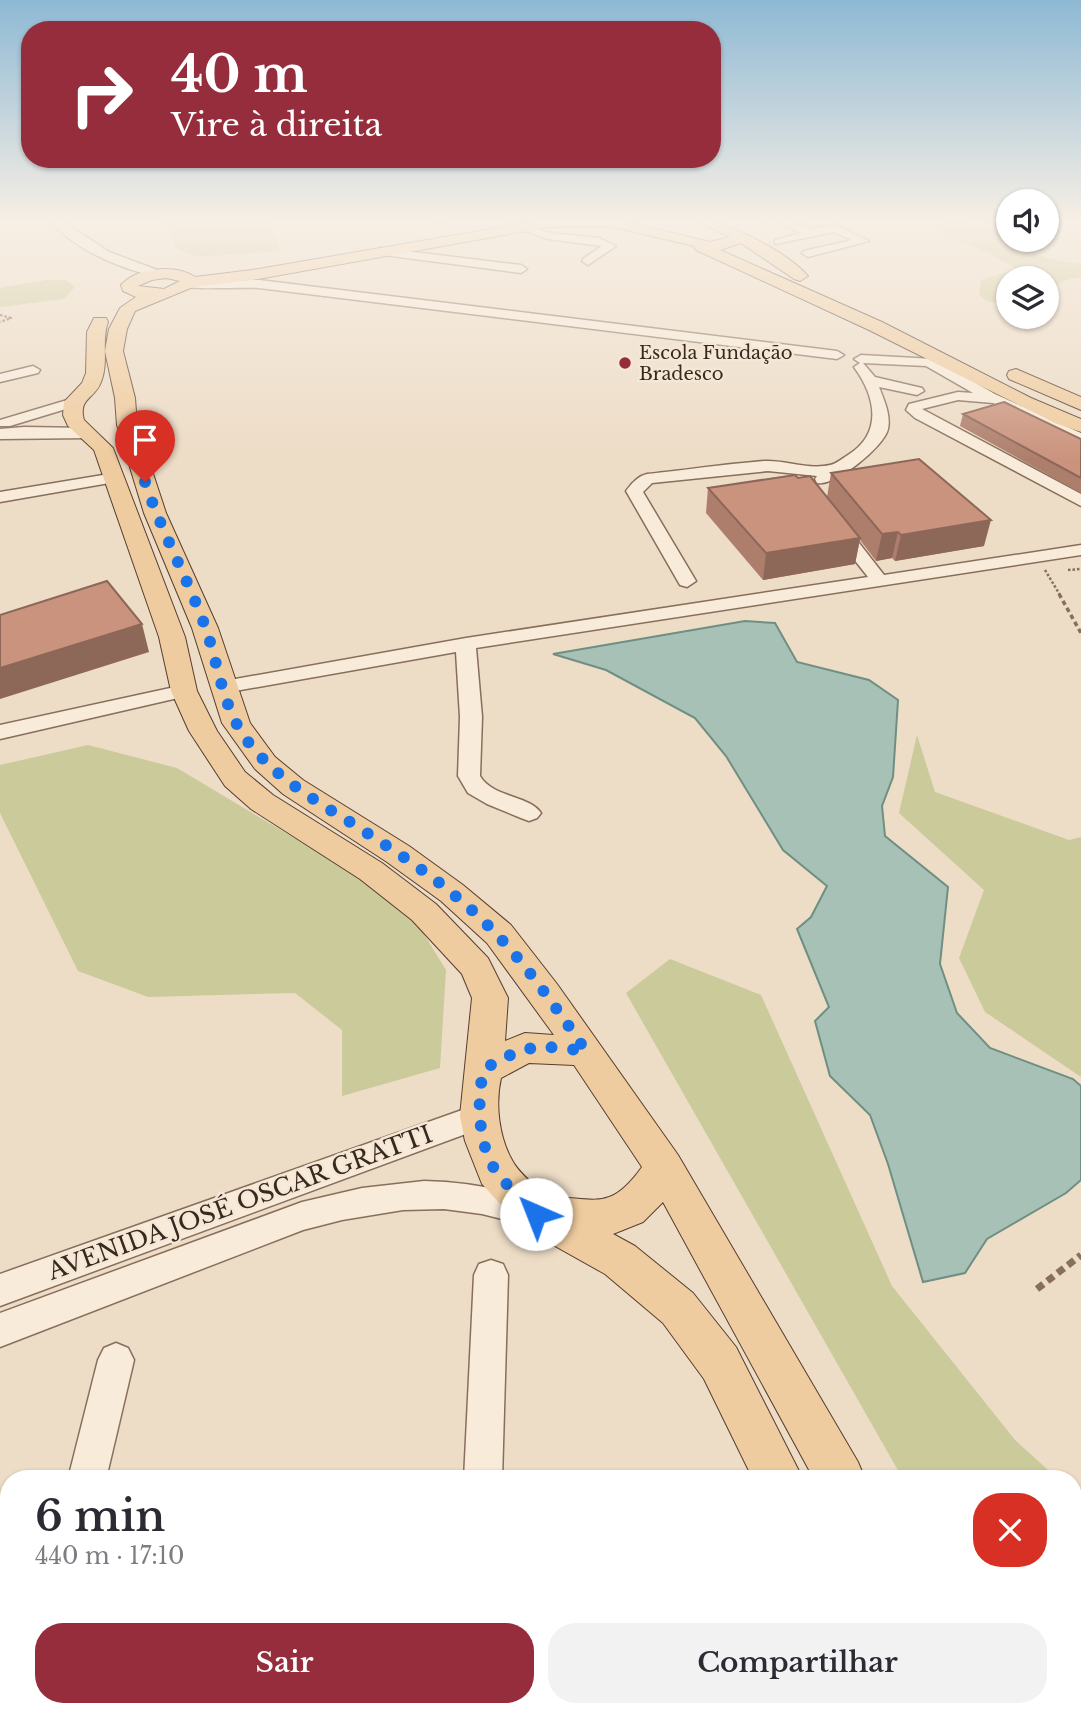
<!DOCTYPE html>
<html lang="pt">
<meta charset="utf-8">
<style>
body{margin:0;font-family:"Libre Baskerville",serif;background:#f2f2f3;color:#2b2b33;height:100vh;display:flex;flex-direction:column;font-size:26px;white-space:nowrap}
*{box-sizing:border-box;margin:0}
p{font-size:23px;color:#7c7c81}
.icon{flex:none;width:38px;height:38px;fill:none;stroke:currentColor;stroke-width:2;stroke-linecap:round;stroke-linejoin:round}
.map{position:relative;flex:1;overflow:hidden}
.panel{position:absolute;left:0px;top:1470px;width:1082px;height:247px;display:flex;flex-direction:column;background:#fff;border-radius:28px 28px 0 0;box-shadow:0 2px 5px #0004}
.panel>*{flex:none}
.top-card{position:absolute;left:21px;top:21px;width:700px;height:147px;border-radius:28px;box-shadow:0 2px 5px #0004;background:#952d3c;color:#fff;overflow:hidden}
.fabs{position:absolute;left:996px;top:189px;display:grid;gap:14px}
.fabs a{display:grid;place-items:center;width:63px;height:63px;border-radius:50%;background:#fff;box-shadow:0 2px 5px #0004;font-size:35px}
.pin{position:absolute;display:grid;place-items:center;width:60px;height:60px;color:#fff;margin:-72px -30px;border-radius:50% 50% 50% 0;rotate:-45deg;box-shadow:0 0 7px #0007}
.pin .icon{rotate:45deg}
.me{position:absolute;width:77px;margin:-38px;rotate:316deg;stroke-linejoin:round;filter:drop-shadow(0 0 5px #0008)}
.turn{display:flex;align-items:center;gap:24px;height:147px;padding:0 35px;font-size:32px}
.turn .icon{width:91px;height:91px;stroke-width:2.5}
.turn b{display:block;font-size:49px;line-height:60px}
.round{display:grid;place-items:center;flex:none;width:74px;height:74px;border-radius:28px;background:#f2f2f3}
.overview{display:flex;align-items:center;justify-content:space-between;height:119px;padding:0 35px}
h1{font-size:42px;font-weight:600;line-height:52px}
.primary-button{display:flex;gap:14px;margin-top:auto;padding:14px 35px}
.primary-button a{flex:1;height:80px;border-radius:28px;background:#952d3c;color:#fff;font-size:28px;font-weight:600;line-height:80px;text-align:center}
.primary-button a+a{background:#f2f2f3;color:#2b2b33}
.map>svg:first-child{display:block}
.green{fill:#cbca9a}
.water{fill:#a7c1b6;stroke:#6e8f82;stroke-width:2}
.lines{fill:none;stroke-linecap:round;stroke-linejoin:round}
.minor-casing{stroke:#886e5c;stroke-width:3}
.major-casing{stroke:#563d30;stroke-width:2}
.path-far2{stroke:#886e5c;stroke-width:2.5;stroke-dasharray:2.5 2;stroke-linecap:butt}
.path-far1{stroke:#886e5c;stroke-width:3.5;stroke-dasharray:4.5 3.5;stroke-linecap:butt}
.path{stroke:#886e5c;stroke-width:7;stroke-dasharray:8 5;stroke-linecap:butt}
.minor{fill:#f8ebd9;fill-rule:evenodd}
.major{fill:#efcc9f;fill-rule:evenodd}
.wall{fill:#ae7e6c}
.shaded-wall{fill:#8d6758}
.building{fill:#ca937d;stroke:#8d6758;stroke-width:2}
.route{stroke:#1a73e8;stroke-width:12;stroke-dasharray:0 21.6}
.poi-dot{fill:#952d3c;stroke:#f5e7d5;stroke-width:2.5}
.labels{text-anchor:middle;stroke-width:5;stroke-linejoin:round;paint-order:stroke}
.far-poi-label{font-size:18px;fill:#38281f;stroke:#f5e7d5;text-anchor:start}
.near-street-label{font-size:24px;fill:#38281f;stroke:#f5e7d5}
</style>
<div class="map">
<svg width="1081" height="1716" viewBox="0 0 1081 1716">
<rect width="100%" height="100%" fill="#eddcc6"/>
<g class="green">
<path d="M 162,220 L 267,220 L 280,251 L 197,257 L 174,247 L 172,230 Z"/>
<path d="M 952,220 L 1008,235 L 1008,240 L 1017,240 C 1032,259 1058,260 1081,264 L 1081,277 L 1065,280 L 1047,293 L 1046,278 L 1008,278 L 1008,305 L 987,301 L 979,294 L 981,280 L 1017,269 L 989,253 L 939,232 L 934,227 Z"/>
<path d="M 47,280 L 66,280 L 75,287 L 64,299 L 0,307 L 0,288 Z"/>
<path d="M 917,735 L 935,792 L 1069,840 L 1081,837 L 1081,1077 L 985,1012 L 959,958 L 984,890 L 899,813 Z"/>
<path d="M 88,745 L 177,768 L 406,905 L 446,970 L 440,1068 L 342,1096 L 342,1030 L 295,993 L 148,997 L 78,971 L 0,813 L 0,765 Z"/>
<path d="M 670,959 L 761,995 L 892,1286 L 1015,1440 L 1058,1479 L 903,1479 L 626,993 Z"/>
<path d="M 1073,1492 L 1081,1500 L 1081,1716 L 1039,1716 L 1035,1708 L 1073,1708 Z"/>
</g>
<path class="water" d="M 745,621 L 775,623 L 797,662 L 869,680 L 898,700 L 893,777 L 882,806 L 885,836 L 948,887 L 940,964 L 957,1013 L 990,1048 L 1073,1079 L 1081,1086 L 1081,1180 L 1066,1193 L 987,1239 L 965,1273 L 923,1282 L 888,1164 L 870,1115 L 830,1076 L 815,1021 L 829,1007 L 797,929 L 811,917 L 827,886 L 783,850 L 726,756 L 695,718 L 606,670 L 553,654 Z"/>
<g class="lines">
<defs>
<g id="minor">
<path d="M 49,220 L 61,220 L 109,252 L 168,274 L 162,278 C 121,269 78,252 49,220 Z"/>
<path d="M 702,220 L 726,220 L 706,225 L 700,222 Z"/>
<path d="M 774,220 L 788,220 L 810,229 L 835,225 L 869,241 L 808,257 L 802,253 L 804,251 L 852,240 L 834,232 L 775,244 L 775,240 L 801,233 Z"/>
<path d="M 521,223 L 550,233 L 599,238 L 616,246 L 588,265 L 582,261 L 584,258 L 602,246 L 548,239 L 517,228 L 517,224 Z"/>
<path d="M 380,248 L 521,265 L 527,269 L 521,273 L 376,254 L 376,250 Z"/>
<path d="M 209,279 L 259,280 L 837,351 L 844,355 L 837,359 L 259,288 C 246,287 187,290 182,286 L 188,282 Z"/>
<path d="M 861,355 L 934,359 L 995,394 L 1081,433 L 1081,444 L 993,403 L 958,400 L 922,409 L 1081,494 L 1081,506 L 915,418 L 906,410 L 909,404 L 958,392 L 973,393 L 926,366 L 863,363 L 875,377 L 922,388 L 924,391 L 917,395 L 879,387 C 884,400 891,415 888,429 C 884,447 834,487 817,483 L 815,479 L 817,476 L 768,471 L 652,483 L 643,492 L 696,581 L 687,587 L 680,585 L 626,491 C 631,484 638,476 647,474 C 686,470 726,464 765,461 C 786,460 808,470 830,465 C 836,464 843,458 848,455 C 883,433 876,397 854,367 L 860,363 L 854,359 Z"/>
<path d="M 33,366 L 40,370 L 38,373 L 0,382 L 0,374 Z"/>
<path d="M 74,398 L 79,399 L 81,402 L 79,405 L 10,426 L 0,426 L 0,420 Z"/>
<path d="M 24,427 L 88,428 L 96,433 L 88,438 L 0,439 L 0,429 Z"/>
<path d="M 115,473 L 123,478 L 121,481 L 0,502 L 0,492 Z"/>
<path d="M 836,520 L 842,521 L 884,575 L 1081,545 L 1081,555 L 476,648 L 482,717 L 480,776 C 493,798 529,795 541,813 L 537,818 L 529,821 L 521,818 L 487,804 L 468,793 L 458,776 L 460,717 L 456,652 L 224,693 L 217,691 L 214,687 L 217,683 L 224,681 L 466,638 L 868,577 L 827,525 Z"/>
<path d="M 184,685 L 191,687 L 194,691 L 191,695 L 0,739 L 0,725 Z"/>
<path d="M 479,1104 L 490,1107 L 494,1116 L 490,1125 L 0,1306 L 0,1274 Z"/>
<path d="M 424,1181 C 465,1182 506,1189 545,1203 L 550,1213 L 545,1223 L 534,1227 L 482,1214 L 444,1209 L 403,1210 L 342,1220 L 303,1230 L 0,1347 L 0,1313 L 302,1202 L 362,1188 Z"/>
<path d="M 491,1260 L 503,1264 L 508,1275 L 502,1479 L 464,1479 L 474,1275 L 479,1264 Z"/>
<path d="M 116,1343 L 128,1348 L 134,1360 L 106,1479 L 68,1479 L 98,1360 L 104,1348 Z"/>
<path d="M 9,1706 L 9,1708 L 50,1708 L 47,1716 L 5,1716 Z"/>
<rect x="452" y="1708" width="42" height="8"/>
</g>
<g id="major">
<path d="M 544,220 L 618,220 L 710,242 L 730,237 L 694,220 C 724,218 788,253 808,276 L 800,281 L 794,279 L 741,243 L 720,250 L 882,322 L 1031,398 L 1081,419 L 1081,432 L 1055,423 L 869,330 L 696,250 L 694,246 L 613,227 L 549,227 L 252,280 L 193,287 L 135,311 L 127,329 L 123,351 L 135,398 L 137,425 L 166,513 L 218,628 L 250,723 L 275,757 L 303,780 L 409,846 L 463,885 L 511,925 L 557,984 L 678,1155 L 858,1462 L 865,1479 L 814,1479 L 663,1202 L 643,1222 L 613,1234 L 635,1246 L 693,1293 L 736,1347 L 803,1479 L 753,1479 L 704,1379 L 663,1323 L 605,1274 L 521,1227 L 482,1184 L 465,1141 L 460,1116 L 472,998 L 462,974 L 412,920 L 360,879 L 251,809 L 225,786 L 189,731 L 171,691 L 159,637 L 94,450 L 68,426 L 63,415 L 64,402 L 82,383 L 86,373 L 87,332 L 94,318 L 106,318 L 108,322 C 101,341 109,363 101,382 C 95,399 78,398 84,420 L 113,448 L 185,637 L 197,691 L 217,731 L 245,772 L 273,795 L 382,863 L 436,904 L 488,958 L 508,998 L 505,1041 L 525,1033 L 554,1035 L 487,943 L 441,901 L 387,862 L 283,794 L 255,769 L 222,723 L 192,628 L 144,513 L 117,425 L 115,398 L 105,351 L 109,329 L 120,308 L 136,297 L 123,291 L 121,285 C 137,267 176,264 195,277 L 252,270 ZM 166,278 L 180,281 L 164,289 L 138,286 L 152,280 ZM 529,1063 L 574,1065 L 642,1167 C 609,1213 595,1197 547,1197 C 536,1186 519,1174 512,1160 C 499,1137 495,1104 501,1078 Z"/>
<path d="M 1016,369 L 1081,397 L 1081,410 L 1009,379 L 1007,375 L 1009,371 Z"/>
<path d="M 869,1708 L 924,1708 L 927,1716 L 872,1716 Z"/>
<path d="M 944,1708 L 1000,1708 L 1003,1716 L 947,1716 Z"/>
</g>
</defs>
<use href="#minor" class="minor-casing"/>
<use href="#major" class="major-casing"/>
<g class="path-far2">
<path d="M 433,220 L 447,224"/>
<path d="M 0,315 L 11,318 L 0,322"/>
<path d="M 1045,570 L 1060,595"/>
<path d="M 1068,570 L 1081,569"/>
</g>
<path class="path-far1" d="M 1059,594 L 1081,633"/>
<path class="path" d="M 1037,1289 L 1081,1255"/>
<use href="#minor" class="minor"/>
<use href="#major" class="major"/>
</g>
<g class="wall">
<path d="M 963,414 L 1081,439 L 1081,493 L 960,426 Z"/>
<path d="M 831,473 L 984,546 L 895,561 L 892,558 L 876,561 L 860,540 L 855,564 L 763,580 L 706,513 L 708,488 L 798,478 L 827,497 Z"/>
</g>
<g class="shaded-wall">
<path d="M 991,520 L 984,546 L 895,561 L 901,535 Z"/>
<path d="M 898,532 L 892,558 L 876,561 L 882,534 Z"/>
<path d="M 860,538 L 855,564 L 763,580 L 766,553 Z"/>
<path d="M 142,624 L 149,652 L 0,699 L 0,668 Z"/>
</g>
<g class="building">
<path d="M 1004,402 L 1081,439 L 1081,478 L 963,414 Z"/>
<path d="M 919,459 L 991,520 L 901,535 L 898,532 L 882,534 L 831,473 Z"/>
<path d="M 795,475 L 798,478 L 810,476 L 860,538 L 766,553 L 708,488 Z"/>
<path d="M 107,581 L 142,624 L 0,668 L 0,615 Z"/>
</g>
<linearGradient id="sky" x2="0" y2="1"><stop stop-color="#8eb9d4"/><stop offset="0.48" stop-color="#f7efe5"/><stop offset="1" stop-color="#f7efe5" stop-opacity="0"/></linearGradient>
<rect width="1081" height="460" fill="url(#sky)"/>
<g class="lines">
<path class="route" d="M 145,482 C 162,533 188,579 206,629 C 218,664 223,708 246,739 C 274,777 313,799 353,824 C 387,846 422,868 453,894 C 510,940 545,992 586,1051 C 537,1045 528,1043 484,1069 C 476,1099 478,1149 498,1174 C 509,1188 524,1201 536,1214"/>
</g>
<circle class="poi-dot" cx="625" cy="363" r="7"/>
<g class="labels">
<g class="far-poi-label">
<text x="639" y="359">Escola Fundação<tspan x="639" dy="21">Bradesco</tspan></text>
</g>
<g class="near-street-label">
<text transform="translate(240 1203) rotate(-20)" y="8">AVENIDA JOSÉ OSCAR GRATTI</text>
</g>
</g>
</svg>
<div class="fabs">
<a><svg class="icon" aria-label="sound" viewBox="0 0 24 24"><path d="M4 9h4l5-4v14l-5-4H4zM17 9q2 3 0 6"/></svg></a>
<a><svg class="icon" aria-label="layers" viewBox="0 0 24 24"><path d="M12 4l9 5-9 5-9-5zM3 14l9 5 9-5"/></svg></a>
</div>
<div class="pin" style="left:145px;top:482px;background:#d93025"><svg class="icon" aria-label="arrive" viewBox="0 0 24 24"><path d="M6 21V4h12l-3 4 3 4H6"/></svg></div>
<svg class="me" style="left:536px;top:1214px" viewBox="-20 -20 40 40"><circle r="19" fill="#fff"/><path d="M0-13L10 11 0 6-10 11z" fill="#1a73e8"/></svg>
<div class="top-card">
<div class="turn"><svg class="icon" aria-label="right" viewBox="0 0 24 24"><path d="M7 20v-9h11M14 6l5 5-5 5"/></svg><div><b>40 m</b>Vire à direita</div></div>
</div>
<section class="panel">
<div class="overview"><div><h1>6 min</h1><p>440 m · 17:10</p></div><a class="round" style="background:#d93025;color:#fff"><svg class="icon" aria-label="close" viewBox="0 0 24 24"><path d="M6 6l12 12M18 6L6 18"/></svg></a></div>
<div class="primary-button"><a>Sair</a><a>Compartilhar</a></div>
</section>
</div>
